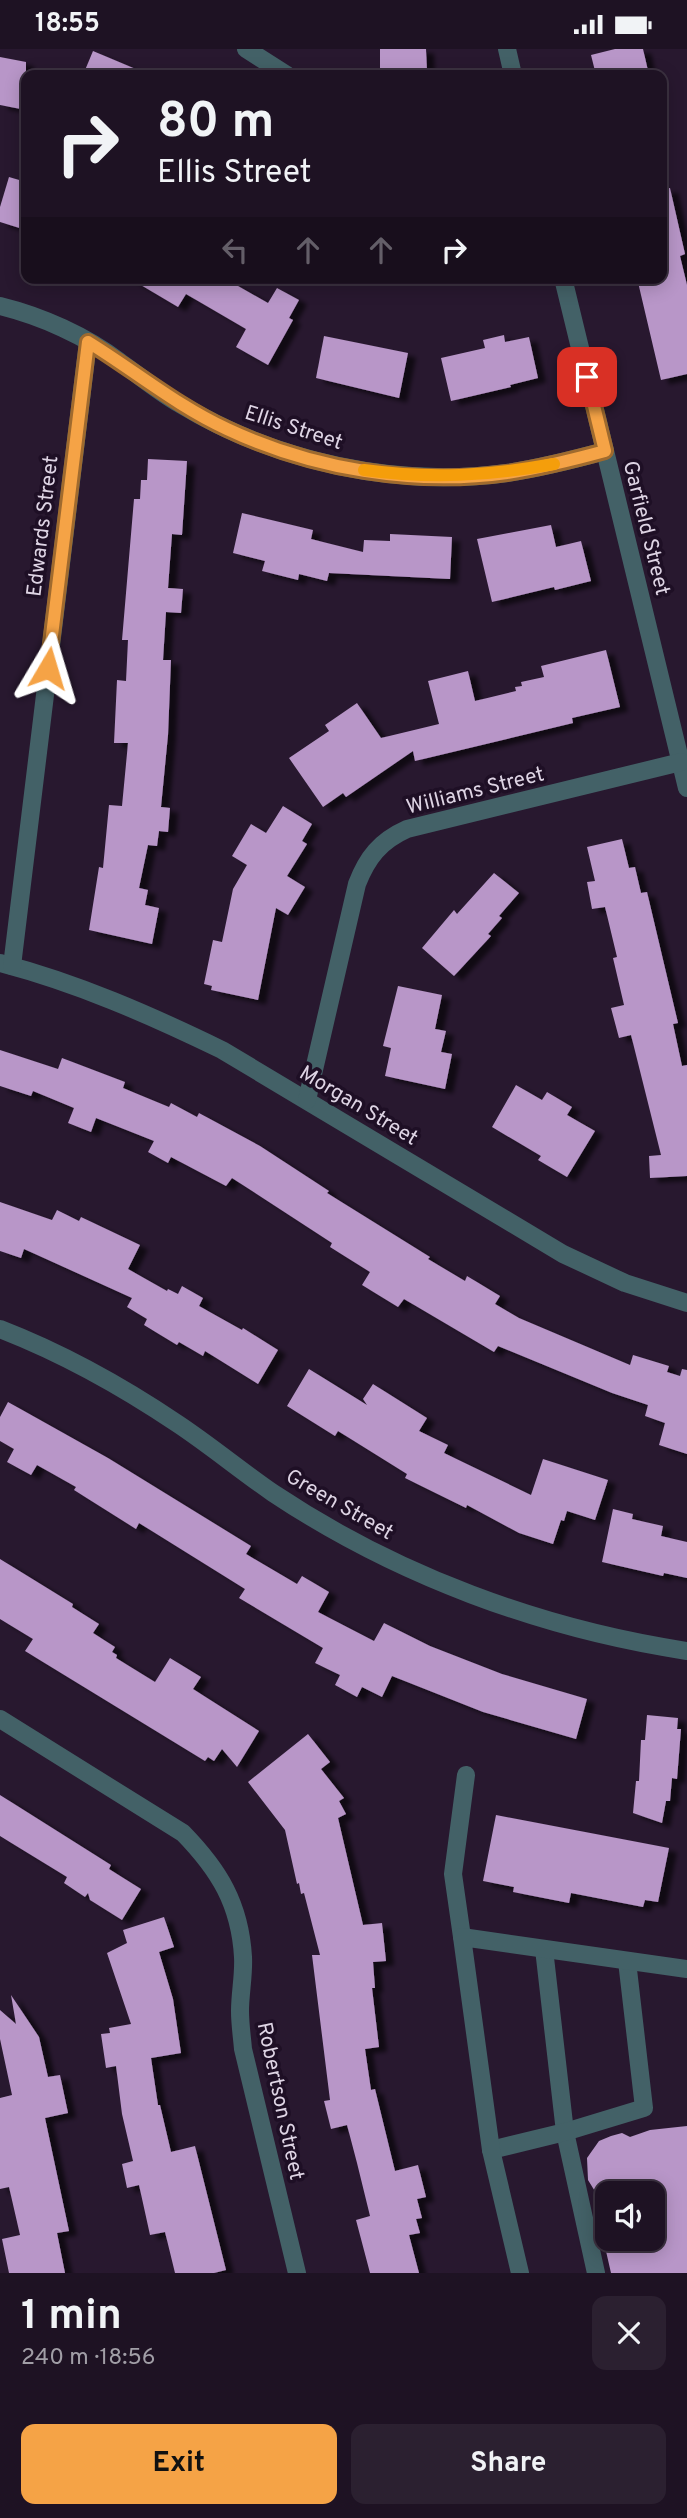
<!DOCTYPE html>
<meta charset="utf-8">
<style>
body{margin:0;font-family:Overpass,sans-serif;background:#2b2030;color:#f1f3f6;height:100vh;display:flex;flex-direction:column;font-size:26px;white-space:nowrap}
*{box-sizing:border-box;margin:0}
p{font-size:23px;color:#a19ea6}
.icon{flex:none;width:38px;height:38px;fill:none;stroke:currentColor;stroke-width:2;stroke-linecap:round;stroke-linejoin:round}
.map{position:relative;height:2224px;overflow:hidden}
.details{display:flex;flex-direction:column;background:#1e1223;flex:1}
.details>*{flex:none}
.banner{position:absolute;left:21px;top:21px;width:646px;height:214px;border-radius:14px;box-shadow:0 4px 18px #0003,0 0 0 2px #3c3241;background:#1e1223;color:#f1f3f6;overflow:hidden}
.controls{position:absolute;left:595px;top:2132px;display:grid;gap:14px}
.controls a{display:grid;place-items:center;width:70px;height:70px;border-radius:14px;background:#1e1223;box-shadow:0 4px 18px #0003,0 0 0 2px #3c3241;font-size:35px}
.pin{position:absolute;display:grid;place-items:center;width:60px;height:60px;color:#fff;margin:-30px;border-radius:14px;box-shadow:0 4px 10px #0006}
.me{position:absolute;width:77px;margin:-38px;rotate:7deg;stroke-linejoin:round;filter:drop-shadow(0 0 5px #0008)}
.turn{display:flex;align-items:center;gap:24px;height:147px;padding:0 21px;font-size:32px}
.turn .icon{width:91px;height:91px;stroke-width:2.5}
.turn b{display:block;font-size:49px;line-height:60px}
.lanes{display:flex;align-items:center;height:66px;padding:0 21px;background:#0003;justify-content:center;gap:35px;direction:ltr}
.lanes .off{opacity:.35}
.round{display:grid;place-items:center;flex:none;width:74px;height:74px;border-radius:14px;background:#2b2030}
.headline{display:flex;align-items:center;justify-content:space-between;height:119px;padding:0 21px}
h1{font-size:42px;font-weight:700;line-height:52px}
.button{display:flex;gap:14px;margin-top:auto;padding:14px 21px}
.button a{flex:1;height:80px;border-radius:14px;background:#f5a346;color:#111;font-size:28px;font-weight:700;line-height:80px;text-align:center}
.button a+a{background:#2b2030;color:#f1f3f6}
.status{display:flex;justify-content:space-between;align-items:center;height:49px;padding:0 35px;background:#1e1223;direction:ltr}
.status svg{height:19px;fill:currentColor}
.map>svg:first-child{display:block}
.building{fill:#b896c8;filter:url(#shadow)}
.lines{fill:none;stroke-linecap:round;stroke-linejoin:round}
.minor{stroke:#436167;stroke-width:18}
.route-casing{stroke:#9f6a2e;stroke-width:18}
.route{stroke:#f5a346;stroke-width:12}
.slow{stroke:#f59e0b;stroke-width:12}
.labels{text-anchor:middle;stroke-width:7;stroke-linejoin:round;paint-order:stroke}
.street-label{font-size:21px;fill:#ded4e4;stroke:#1e0f25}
</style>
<div class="status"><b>18:55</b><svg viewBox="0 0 49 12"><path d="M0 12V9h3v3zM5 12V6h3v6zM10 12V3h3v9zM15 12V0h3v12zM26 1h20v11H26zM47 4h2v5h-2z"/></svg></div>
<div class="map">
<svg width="687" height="2224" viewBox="0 0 687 2224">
<defs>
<filter id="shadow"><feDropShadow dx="8" dy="4.5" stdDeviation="2" flood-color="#0009"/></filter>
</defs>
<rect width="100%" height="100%" fill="#28182f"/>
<g class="building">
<path d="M 380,0 L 426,0 L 427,22 L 380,23 Z"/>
<path d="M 615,0 L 643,0 L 649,26 L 596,26 L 591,6 Z"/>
<path d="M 93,2 L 150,26 L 83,26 Z"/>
<path d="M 0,8 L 26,13 L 26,61 L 0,56 Z"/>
<path d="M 9,128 L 26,133 L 26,181 L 0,173 L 0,158 Z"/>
<path d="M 670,139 L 685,205 L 680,207 L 687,236 L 687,325 L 661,331 L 637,229 L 662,229 L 662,140 Z"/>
<path d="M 129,229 L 224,229 L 268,254 L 277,239 L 299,251 L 289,269 L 293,271 L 268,316 L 236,298 L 246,280 L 186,245 L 178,258 Z"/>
<path d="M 504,286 L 505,293 L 529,288 L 538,329 L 510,336 L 511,338 L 451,352 L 441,309 L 485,299 L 483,291 Z"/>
<path d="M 324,287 L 408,304 L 399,349 L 316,329 Z"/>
<path d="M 148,410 L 187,412 L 182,486 L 172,485 L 168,539 L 183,540 L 181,564 L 166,563 L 163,611 L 171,611 L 168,686 L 161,758 L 170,759 L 168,783 L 159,782 L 157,797 L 148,796 L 139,839 L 148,841 L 145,856 L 159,859 L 152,895 L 89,881 L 99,818 L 103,819 L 109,756 L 122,757 L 128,694 L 114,694 L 117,631 L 126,632 L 128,591 L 122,591 L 134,450 L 140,450 L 141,431 L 147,431 Z"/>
<path d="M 242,464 L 313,481 L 311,490 L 363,503 L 364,491 L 390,492 L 390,485 L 452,488 L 450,530 L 329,524 L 327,532 L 299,525 L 298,531 L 262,522 L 265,512 L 233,504 Z"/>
<path d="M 551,476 L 556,498 L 581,492 L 591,532 L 555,541 L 554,538 L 492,553 L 477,490 Z"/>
<path d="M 606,601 L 620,658 L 572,669 L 573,674 L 415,712 L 413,702 L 346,748 L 343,744 L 323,758 L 289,709 L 329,682 L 325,676 L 357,654 L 381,689 L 439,675 L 428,632 L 468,622 L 475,652 L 516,642 L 515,638 L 522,637 L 521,633 L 544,628 L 541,617 Z"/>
<path d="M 283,757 L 312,775 L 302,792 L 307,795 L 287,827 L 305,838 L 288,866 L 276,859 L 258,951 L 211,941 L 212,937 L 204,935 L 213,891 L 222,893 L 233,840 L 247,816 L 232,807 L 251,775 L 266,784 Z"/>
<path d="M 622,790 L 629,819 L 635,818 L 641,844 L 647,843 L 678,974 L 673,975 L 682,1017 L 687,1016 L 687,1127 L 650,1129 L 649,1107 L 661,1106 L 631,986 L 619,989 L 611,959 L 624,956 L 613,909 L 617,908 L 605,858 L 592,860 L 587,833 L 595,832 L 587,798 Z"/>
<path d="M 494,824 L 519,844 L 499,867 L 502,869 L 488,885 L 491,887 L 454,927 L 422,899 L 454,861 L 457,865 Z"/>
<path d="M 398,937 L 442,946 L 435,980 L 446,982 L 441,1003 L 452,1005 L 445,1040 L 385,1027 L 391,999 L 383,997 Z"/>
<path d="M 0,1001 L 58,1020 L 62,1009 L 125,1033 L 123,1039 L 169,1058 L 171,1054 L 197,1068 L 199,1064 L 260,1097 L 329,1142 L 327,1144 L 430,1208 L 428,1210 L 465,1232 L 467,1227 L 500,1247 L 495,1255 L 519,1269 L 630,1316 L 633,1306 L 669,1317 L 667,1323 L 680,1327 L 682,1320 L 687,1321 L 687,1405 L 659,1396 L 665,1374 L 645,1367 L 648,1356 L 612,1344 L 498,1297 L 494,1303 L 404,1250 L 398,1258 L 362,1236 L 370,1223 L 330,1198 L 332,1194 L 232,1129 L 226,1137 L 171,1108 L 168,1114 L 148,1103 L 154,1092 L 96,1069 L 91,1083 L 68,1074 L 74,1059 L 33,1042 L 31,1047 L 0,1037 Z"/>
<path d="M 516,1036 L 542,1051 L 547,1043 L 572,1058 L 567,1066 L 595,1082 L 567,1128 L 538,1111 L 541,1107 L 492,1078 Z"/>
<path d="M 0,1153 L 52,1171 L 57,1161 L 79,1172 L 81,1168 L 140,1196 L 128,1220 L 167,1242 L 168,1240 L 178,1245 L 182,1237 L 203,1249 L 199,1257 L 242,1281 L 243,1279 L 278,1301 L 258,1335 L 205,1302 L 203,1307 L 179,1293 L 177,1296 L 144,1276 L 147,1270 L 127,1258 L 132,1249 L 24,1200 L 21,1209 L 0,1202 Z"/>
<path d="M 309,1320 L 367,1356 L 363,1350 L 373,1335 L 427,1369 L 419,1382 L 448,1396 L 444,1404 L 531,1446 L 543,1410 L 608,1431 L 595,1471 L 567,1462 L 564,1472 L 561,1471 L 553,1495 L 519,1484 L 467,1456 L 466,1459 L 405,1429 L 407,1425 L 338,1382 L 335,1387 L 287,1357 Z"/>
<path d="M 8,1353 L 108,1409 L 251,1497 L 246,1505 L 297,1535 L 302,1527 L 329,1543 L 318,1563 L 374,1592 L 384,1574 L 430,1597 L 502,1625 L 587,1650 L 576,1690 L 483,1663 L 392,1627 L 382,1648 L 362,1638 L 357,1648 L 335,1636 L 340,1626 L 315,1614 L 323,1599 L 239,1549 L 245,1540 L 139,1474 L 136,1480 L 74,1441 L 76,1438 L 37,1416 L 31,1426 L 7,1413 L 14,1400 L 0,1392 L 0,1368 Z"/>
<path d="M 613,1460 L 633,1465 L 632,1470 L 663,1477 L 661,1487 L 687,1493 L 687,1529 L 664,1524 L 663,1527 L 602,1513 Z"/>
<path d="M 0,1510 L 73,1555 L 72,1558 L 99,1575 L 93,1584 L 115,1598 L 112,1603 L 117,1606 L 116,1609 L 155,1633 L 170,1609 L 201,1628 L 193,1640 L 259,1682 L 237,1718 L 222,1700 L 214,1712 L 208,1708 L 205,1712 L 25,1602 L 33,1590 L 0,1570 Z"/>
<path d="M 647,1666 L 678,1669 L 677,1680 L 681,1680 L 677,1730 L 672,1729 L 670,1752 L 666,1752 L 662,1774 L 633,1764 L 636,1732 L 639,1732 L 641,1691 L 645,1691 Z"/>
<path d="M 308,1685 L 330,1713 L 321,1720 L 344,1749 L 339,1752 L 346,1765 L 338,1769 L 363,1876 L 382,1874 L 386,1912 L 373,1913 L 375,1939 L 372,1939 L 379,1998 L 365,2000 L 371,2041 L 375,2040 L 395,2122 L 418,2116 L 426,2148 L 417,2150 L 422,2169 L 416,2170 L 420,2184 L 409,2186 L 419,2224 L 370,2224 L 356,2171 L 370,2167 L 357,2114 L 347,2076 L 331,2080 L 324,2052 L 330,2051 L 312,1906 L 320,1906 L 304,1844 L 301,1845 L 299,1834 L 297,1835 L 285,1781 L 248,1733 Z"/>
<path d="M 0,1746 L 111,1816 L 109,1820 L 141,1840 L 122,1871 L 90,1851 L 88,1844 L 85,1848 L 64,1834 L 67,1828 L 0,1787 Z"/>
<path d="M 496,1766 L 669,1799 L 658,1853 L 645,1851 L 643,1858 L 571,1844 L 569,1854 L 513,1843 L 514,1838 L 483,1832 Z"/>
<path d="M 164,1868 L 174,1898 L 159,1903 L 173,1950 L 181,2004 L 151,2009 L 158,2056 L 160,2056 L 171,2103 L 195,2097 L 226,2221 L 214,2224 L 175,2224 L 165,2183 L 150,2186 L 139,2136 L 127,2139 L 122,2115 L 133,2112 L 122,2065 L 116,2017 L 106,2019 L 101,1985 L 110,1984 L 109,1979 L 131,1975 L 107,1904 L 127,1894 L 123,1881 Z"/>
<path d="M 11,1946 L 39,1988 L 48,2028 L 60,2026 L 68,2064 L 45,2069 L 69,2182 L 57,2184 L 65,2224 L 9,2224 L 2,2190 L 20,2186 L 9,2138 L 0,2140 L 0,2049 L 12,2046 L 0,1990 L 0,1961 L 16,1975 Z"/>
<path d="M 687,2077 L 687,2224 L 611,2224 L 603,2189 L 653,2189 L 653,2144 L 596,2144 L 588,2131 L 587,2109 L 599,2092 L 611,2087 L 622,2084 L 630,2088 L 650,2081 Z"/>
</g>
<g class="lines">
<g class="minor">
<path d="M 246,0 L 287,26"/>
<path d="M 507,0 L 513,26"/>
<path d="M 563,229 L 687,739"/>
<path d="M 0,257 C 41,267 86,287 120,313 C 140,327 159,343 180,355 C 276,413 396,439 507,424 C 540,419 572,411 605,402"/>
<path d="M 0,914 C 77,934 150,966 222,1001 L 563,1205 L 625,1234 L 687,1254"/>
<path d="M 12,917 L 88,293"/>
<path d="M 307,1051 L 357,835 C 367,809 380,792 407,780 L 681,713"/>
<path d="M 0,1280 C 62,1304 123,1338 178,1375 C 211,1397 241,1422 273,1444 C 396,1526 541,1580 687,1602"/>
<path d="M 0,1670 L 183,1784 C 219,1821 240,1855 243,1908 C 244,1926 240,1944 240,1962 C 240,1975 242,1988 243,2000 L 297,2224"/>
<path d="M 462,1888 L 453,1825 L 466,1726"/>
<path d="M 544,1900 L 565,2083 L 596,2224"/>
<path d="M 491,2101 L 565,2083 L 644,2059 L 627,1912"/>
<path d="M 520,2224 L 491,2101 L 462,1888 L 687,1920"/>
</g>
</g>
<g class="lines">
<defs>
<path id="route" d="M 48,619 L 88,293 C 135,322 177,357 227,380 C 312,420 414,437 507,424 C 540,419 572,411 605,402 L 587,328"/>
</defs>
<use href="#route" class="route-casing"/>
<use href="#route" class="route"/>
<path class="slow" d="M 364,421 C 431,430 488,427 554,415"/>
</g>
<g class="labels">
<g class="street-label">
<text transform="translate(294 378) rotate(18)" y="7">Ellis Street</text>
<text transform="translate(42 477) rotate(-83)" y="7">Edwards Street</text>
<text transform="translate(647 479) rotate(76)" y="7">Garfield Street</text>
<text transform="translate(475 741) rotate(-14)" y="7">Williams Street</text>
<text transform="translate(359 1056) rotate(31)" y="7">Morgan Street</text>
<text transform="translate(340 1455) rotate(30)" y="7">Green Street</text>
<text transform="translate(281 2052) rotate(78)" y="7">Robertson Street</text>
</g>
</g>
</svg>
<div class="controls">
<a><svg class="icon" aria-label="sound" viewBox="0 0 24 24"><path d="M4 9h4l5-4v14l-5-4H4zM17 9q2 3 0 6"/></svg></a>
</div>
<div class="pin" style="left:587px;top:328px;background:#d93025"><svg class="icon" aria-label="arrive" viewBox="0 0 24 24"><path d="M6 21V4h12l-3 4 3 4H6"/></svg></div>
<svg class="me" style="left:48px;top:619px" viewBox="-20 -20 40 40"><path d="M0-17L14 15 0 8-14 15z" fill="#f5a346" stroke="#fff" stroke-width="4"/></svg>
<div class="banner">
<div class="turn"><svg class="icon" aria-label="right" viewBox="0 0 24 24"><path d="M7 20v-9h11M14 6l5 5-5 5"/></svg><div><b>80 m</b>Ellis Street</div></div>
<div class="lanes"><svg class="icon off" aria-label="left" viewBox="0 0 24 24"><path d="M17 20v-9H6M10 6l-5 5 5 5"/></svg><svg class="icon off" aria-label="ahead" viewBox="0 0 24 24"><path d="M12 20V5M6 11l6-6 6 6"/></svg><svg class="icon off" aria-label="ahead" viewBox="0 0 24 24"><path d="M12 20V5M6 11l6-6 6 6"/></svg><svg class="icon" aria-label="right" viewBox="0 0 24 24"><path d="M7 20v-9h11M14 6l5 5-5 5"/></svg></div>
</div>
</div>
<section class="details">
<div class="headline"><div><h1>1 min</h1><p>240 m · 18:56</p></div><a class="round"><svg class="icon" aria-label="close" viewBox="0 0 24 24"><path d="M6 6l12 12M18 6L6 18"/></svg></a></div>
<div class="button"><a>Exit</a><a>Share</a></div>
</section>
